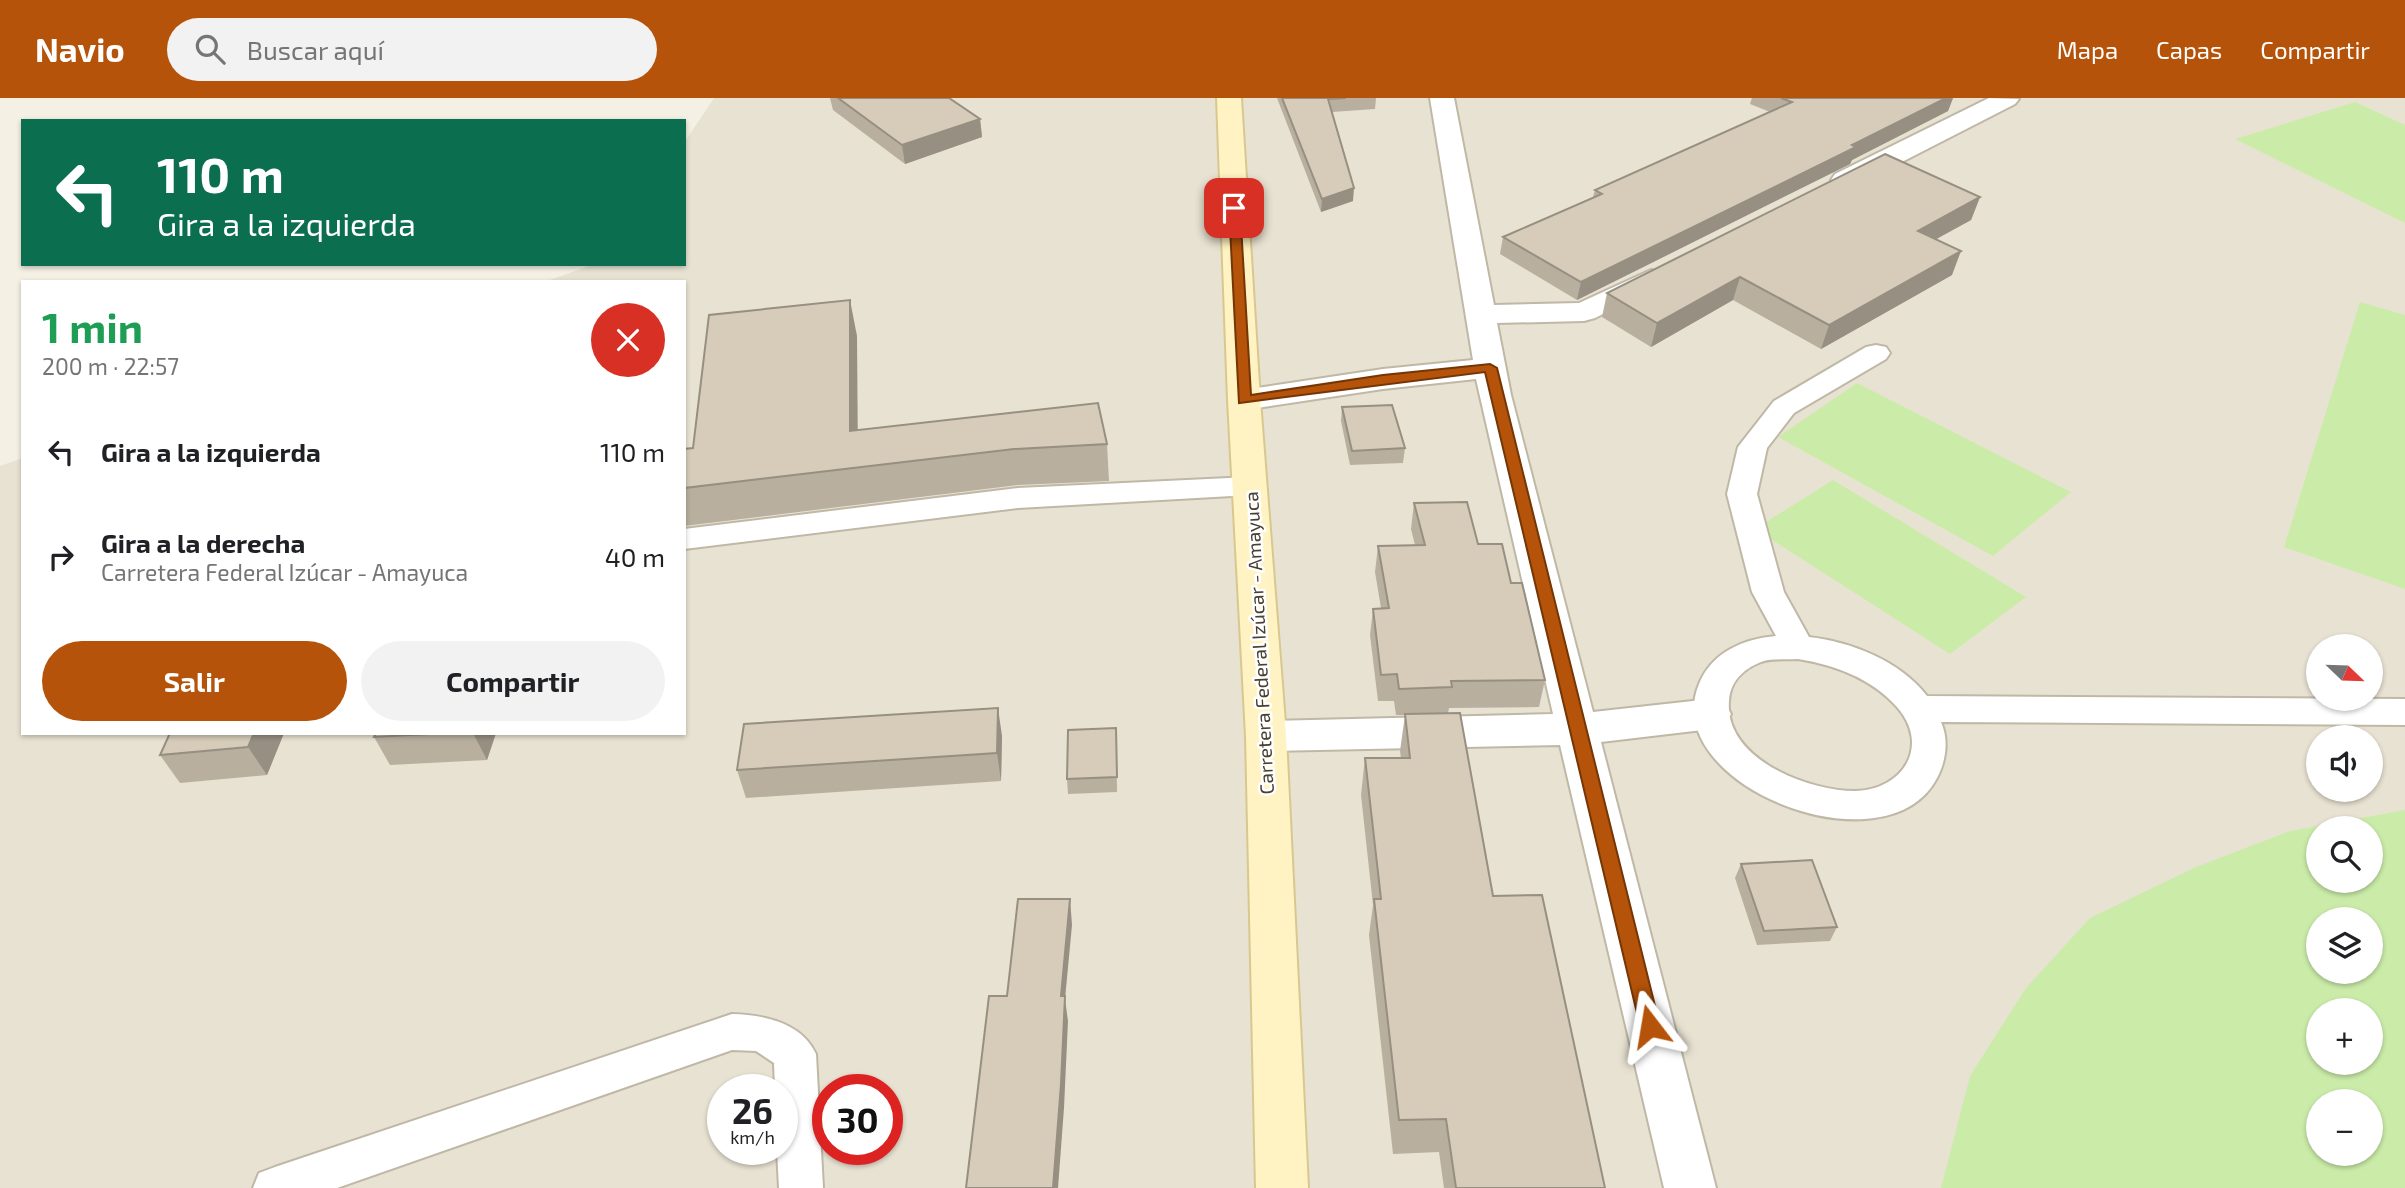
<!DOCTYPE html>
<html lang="es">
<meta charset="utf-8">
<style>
body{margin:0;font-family:"Exo 2",sans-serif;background:#f2f2f2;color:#202124;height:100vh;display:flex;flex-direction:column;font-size:26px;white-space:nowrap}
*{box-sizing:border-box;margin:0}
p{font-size:23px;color:#757577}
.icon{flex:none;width:38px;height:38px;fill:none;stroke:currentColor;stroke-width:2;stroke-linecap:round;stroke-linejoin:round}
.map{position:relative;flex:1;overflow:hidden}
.side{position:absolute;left:21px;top:182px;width:665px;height:455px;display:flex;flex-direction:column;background:#fff;border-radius:0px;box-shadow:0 2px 5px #0004}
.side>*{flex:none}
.top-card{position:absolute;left:21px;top:21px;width:665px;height:147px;border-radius:0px;box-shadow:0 2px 5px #0004;background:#0b6e4f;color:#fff;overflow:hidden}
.needle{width:46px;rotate:113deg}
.controls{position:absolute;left:2306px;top:536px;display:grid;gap:14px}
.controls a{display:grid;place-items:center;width:77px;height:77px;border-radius:50%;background:#fff;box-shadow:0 2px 5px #0004;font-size:35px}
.speed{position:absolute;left:707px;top:976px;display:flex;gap:14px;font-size:35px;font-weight:700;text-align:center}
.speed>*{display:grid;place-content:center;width:91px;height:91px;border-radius:50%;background:#fff;box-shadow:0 2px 5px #0004;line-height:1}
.speed small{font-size:18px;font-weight:400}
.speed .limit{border:10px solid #d22;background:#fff;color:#111}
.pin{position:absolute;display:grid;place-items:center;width:60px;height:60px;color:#fff;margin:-30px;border-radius:14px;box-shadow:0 4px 10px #0006}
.me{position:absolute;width:77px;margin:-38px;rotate:346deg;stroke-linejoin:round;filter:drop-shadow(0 0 5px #0008)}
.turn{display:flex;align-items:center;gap:24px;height:147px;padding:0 21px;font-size:32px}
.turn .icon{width:91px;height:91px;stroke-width:2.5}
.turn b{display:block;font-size:49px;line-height:60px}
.round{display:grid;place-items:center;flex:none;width:74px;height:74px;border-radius:37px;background:#f2f2f2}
.summary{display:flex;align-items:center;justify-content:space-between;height:119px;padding:0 21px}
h1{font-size:42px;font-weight:700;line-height:52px;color:#1e9e55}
.button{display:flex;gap:14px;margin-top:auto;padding:14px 21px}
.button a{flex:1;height:80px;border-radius:42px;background:#b45309;color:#fff;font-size:28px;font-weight:700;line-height:80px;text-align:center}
.button a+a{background:#f2f2f2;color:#202124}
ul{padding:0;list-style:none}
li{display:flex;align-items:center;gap:21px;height:105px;padding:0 21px}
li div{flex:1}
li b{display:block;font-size:26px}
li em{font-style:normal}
header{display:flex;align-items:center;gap:42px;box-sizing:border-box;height:98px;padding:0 35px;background:#b45309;color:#fff}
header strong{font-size:33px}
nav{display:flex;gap:38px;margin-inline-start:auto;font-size:24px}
.search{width:490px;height:63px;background:#f2f2f2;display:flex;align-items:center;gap:18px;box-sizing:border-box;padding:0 24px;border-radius:38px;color:#757577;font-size:26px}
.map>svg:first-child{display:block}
.residential{fill:#e8e2d2;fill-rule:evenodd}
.green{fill:#cbeca9;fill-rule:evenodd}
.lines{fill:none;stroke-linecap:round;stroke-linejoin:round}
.lane-casing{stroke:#c0b8a6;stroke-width:4}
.street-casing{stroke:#c0b8a6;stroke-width:4}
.secondary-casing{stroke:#d8c88f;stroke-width:4}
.lane{fill:#fff;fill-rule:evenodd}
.street{fill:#fff;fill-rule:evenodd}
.secondary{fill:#fff3c3;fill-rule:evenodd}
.wall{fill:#b8af9f}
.shaded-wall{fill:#968f82}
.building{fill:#d6ccb9;stroke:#968f82;stroke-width:2}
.route{fill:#b45309;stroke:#753606;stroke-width:2}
.labels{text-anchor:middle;stroke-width:5;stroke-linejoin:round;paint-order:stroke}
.street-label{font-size:19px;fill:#474033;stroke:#fff}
</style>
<header>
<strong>Navio</strong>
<div class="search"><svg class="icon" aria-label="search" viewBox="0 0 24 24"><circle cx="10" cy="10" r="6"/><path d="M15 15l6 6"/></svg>Buscar aquí</div>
<nav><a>Mapa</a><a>Capas</a><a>Compartir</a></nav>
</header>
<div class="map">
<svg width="2405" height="1090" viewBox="0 0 2405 1090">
<rect width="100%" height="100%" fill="#f4f0e4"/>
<path class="residential" d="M 714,0 L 2405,0 L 2405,1090 L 0,1090 L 0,368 L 23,360 L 23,635 L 684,635 L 684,184 L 544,184 L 595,166 L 684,166 L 684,45 ZM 2319,548 L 2371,548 L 2371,600 L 2319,600 ZM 2319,639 L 2371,639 L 2371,691 L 2319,691 ZM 2319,730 L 2371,730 L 2371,782 L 2319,782 ZM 2319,821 L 2371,821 L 2371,873 L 2319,873 ZM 2319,912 L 2371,912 L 2371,964 L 2319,964 ZM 723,992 L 782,992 L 782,1052 L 723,1052 ZM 828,992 L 887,992 L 887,1052 L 828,1052 ZM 2319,1003 L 2371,1003 L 2371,1055 L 2319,1055 Z"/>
<g class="green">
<path d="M 2355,4 L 2405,27 L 2405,125 L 2235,41 Z"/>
<path d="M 2360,204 L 2405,217 L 2405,491 L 2284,449 Z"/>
<path d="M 1857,285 L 2071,394 L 1993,458 L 1778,339 Z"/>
<path d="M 1833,382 L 2026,499 L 1950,556 L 1755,431 Z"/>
<path d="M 2405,712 L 2405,1090 L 1941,1090 L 1970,978 L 2026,890 L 2090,820 L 2196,769 L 2290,733 ZM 2319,730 L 2371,730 L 2371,782 L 2319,782 ZM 2319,821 L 2371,821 L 2371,873 L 2319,873 ZM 2319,912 L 2371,912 L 2371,964 L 2319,964 ZM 2319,1003 L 2371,1003 L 2371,1055 L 2319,1055 Z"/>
</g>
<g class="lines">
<defs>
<g id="lane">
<path d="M 1876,247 L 1886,249 L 1890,255 L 1886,261 L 1794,315 L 1767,350 L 1757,396 L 1784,494 L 1809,539 C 1852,544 1900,563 1927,598 L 2405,601 L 2405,627 L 1941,624 C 1949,642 1946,663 1937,680 C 1886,777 1657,686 1699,586 C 1712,554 1743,541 1776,538 L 1752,494 L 1727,396 L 1738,349 L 1774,303 L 1866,249 ZM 1798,561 C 1835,567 1871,580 1897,609 C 1931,648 1903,692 1855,693 C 1808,693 1724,661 1729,603 C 1730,584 1743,571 1761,564 C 1772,560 1786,562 1798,561 Z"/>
<path d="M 1250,379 L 1261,381 L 1265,388 L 1261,395 L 1250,397 L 1018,410 L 684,451 L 684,431 L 1018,390 Z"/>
<path d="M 732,916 C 764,917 801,924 816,956 L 823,1090 L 779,1090 L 777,1052 L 782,1052 L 782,992 L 775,992 L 774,965 L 756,953 L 732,952 L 337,1090 L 253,1090 L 259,1075 L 275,1069 Z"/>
</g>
<g id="street">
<path d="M 1430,0 L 1454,0 L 1494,207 L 1579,205 L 1651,172 L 1661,175 L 1666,181 L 1661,187 L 1595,220 L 1584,223 L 1497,225 L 1511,297 L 1593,614 L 1711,601 L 1725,605 L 1731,616 L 1725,627 L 1711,631 L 1601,644 L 1716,1090 L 1664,1090 L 1560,647 L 1266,653 L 1252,649 L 1246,638 L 1252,627 L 1266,623 L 1553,616 L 1476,281 L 1383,291 L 1244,312 L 1233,309 L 1228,302 L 1233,295 L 1244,292 L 1383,271 L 1473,262 Z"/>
<path d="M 1989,0 L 2019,1 L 2015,6 L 1855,88 L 1845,90 L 1835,88 L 1831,82 L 1835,76 Z"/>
</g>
<path id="secondary" d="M 1217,0 L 1241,0 L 1260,302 L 1286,638 L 1308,1090 L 1256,1090 L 1246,638 L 1228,302 Z"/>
</defs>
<use href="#lane" class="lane-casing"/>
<use href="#street" class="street-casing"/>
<use href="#secondary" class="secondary-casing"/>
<use href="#lane" class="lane"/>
<use href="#street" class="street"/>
<use href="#secondary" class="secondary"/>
</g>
<g class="wall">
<path d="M 830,0 L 949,0 L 980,21 L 982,39 L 905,66 L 833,12 Z"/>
<path d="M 1277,0 L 1376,0 L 1375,11 L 1332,14 L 1353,103 L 1321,114 Z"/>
<path d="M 1752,0 L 1953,0 L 1948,13 L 1852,62 L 1850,66 L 1577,202 L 1500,156 L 1503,139 L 1593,99 L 1595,92 L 1770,14 L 1750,6 Z"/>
<path d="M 1980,99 L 1971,122 L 1936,141 L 1952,177 L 1821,251 L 1733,202 L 1651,249 L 1602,219 L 1607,195 Z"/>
<path d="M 857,238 L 857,332 L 1107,346 L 1109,383 L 1018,387 L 684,428 L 684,351 L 693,350 Z"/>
<path d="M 1342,309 L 1405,350 L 1403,365 L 1350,367 L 1341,323 Z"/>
<path d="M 1414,405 L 1478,446 L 1511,485 L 1545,582 L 1539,609 L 1449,610 L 1448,615 L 1493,798 L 1605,1090 L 1444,1090 L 1439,1054 L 1393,1056 L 1369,837 L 1373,807 L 1361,697 L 1365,660 L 1401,660 L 1400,653 L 1405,617 L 1396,617 L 1394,603 L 1378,603 L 1370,537 L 1373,511 L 1381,510 L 1375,474 L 1378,448 L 1415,447 L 1411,431 Z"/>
<path d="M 1116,630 L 1117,694 L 1068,696 L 1067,681 Z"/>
<path d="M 170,635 L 284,635 L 267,677 L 180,685 L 160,657 Z"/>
<path d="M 376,635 L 496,635 L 487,662 L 390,667 L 374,639 Z"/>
<path d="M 1002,638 L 1001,683 L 746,700 L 737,672 Z"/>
<path d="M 1741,766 L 1837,829 L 1830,843 L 1757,847 L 1735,780 Z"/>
</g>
<g class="shaded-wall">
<path d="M 1946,0 L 1953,0 L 1948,13 L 1852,62 L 1850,66 L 1577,202 L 1581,184 Z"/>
<path d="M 980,21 L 982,39 L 905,66 L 902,47 Z"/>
<path d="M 1354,90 L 1353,103 L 1321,114 L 1322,101 Z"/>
<path d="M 1980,99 L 1971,122 L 1909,156 L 1918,133 Z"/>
<path d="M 1961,153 L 1952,177 L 1821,251 L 1829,227 Z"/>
<path d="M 1740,179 L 1733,202 L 1651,249 L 1657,225 Z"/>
<path d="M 850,202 L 857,238 L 858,369 L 850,333 Z"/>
<path d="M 998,610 L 1002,638 L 1001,683 L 997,655 Z"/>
<path d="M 254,635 L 284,635 L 267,677 L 248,649 Z"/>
<path d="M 473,635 L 496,635 L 487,662 Z"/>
<path d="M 1070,801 L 1072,827 L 1065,901 L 1068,923 L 1064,1010 L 1058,1090 L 1053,1090 L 1061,898 Z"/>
</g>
<g class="building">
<path d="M 838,0 L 949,0 L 980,21 L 902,47 Z"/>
<path d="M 1282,0 L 1346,0 L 1328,1 L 1354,90 L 1322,101 Z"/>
<path d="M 1781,0 L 1946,0 L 1852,47 L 1856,49 L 1581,184 L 1503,139 L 1602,96 L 1595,92 L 1792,4 Z"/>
<path d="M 1885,56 L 1980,99 L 1918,133 L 1961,153 L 1829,227 L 1740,179 L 1657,225 L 1607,195 Z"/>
<path d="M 850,202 L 850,333 L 1098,305 L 1107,346 L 1014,351 L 684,390 L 684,351 L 693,350 L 709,217 Z"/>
<path d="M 1392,307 L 1405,350 L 1352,353 L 1342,309 Z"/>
<path d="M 1467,404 L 1478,446 L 1502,446 L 1511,485 L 1522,485 L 1545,582 L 1451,583 L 1452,589 L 1399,591 L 1397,576 L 1381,577 L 1373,511 L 1389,510 L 1378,448 L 1425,447 L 1414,405 Z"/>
<path d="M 998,610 L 997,655 L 737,672 L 744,626 Z"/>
<path d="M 1460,615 L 1493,798 L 1542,797 L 1605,1090 L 1456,1090 L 1446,1021 L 1399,1022 L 1374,801 L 1381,801 L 1365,660 L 1410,660 L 1405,616 Z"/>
<path d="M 1116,630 L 1117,679 L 1067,681 L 1068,632 Z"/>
<path d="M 170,635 L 254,635 L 248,649 L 160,657 Z"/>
<path d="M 376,635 L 448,635 L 374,639 Z"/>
<path d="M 1812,762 L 1837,829 L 1764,833 L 1741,766 Z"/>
<path d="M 1018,801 L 1070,801 L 1061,898 L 1065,898 L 1061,986 L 1053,1090 L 966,1090 L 989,898 L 1007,898 Z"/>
</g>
<path class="route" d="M 1234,106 L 1240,110 L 1251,297 L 1383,277 L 1490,266 L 1497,270 L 1660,928 L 1657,934 L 1650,937 L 1643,934 L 1640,928 L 1485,274 L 1239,305 L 1229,110 Z"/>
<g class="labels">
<g class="street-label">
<text transform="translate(1259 545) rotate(-93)" y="7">Carretera Federal Izúcar - Amayuca</text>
</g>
</g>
</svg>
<div class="controls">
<a><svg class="needle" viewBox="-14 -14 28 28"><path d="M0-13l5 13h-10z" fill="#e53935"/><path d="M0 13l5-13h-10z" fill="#757577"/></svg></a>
<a><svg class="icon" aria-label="sound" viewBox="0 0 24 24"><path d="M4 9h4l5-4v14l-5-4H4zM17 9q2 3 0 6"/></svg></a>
<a><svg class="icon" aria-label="search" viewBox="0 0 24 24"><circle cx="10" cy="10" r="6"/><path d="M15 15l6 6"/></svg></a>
<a><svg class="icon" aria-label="layers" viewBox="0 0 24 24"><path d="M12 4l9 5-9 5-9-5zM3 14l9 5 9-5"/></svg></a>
<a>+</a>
<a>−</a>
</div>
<div class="speed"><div>26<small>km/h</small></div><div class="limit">30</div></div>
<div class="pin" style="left:1234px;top:110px;background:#d93025"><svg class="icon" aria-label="arrive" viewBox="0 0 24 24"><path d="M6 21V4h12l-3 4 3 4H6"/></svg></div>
<svg class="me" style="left:1650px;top:928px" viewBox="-20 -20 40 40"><path d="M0-17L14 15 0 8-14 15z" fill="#b45309" stroke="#fff" stroke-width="4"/></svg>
<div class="top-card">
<div class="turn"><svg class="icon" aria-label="left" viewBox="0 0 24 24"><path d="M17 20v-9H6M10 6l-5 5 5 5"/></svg><div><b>110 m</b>Gira a la izquierda</div></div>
</div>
<section class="side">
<div class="summary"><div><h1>1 min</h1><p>200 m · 22:57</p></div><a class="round" style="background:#d93025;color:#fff"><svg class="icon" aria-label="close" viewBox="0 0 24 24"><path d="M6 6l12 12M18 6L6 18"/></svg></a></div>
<ul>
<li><svg class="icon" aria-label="left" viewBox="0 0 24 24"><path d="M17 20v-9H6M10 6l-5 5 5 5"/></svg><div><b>Gira a la izquierda</b></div><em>110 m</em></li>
<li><svg class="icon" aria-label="right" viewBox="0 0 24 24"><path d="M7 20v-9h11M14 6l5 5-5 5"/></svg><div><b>Gira a la derecha</b><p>Carretera Federal Izúcar - Amayuca</p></div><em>40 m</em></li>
</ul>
<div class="button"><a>Salir</a><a>Compartir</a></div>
</section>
</div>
